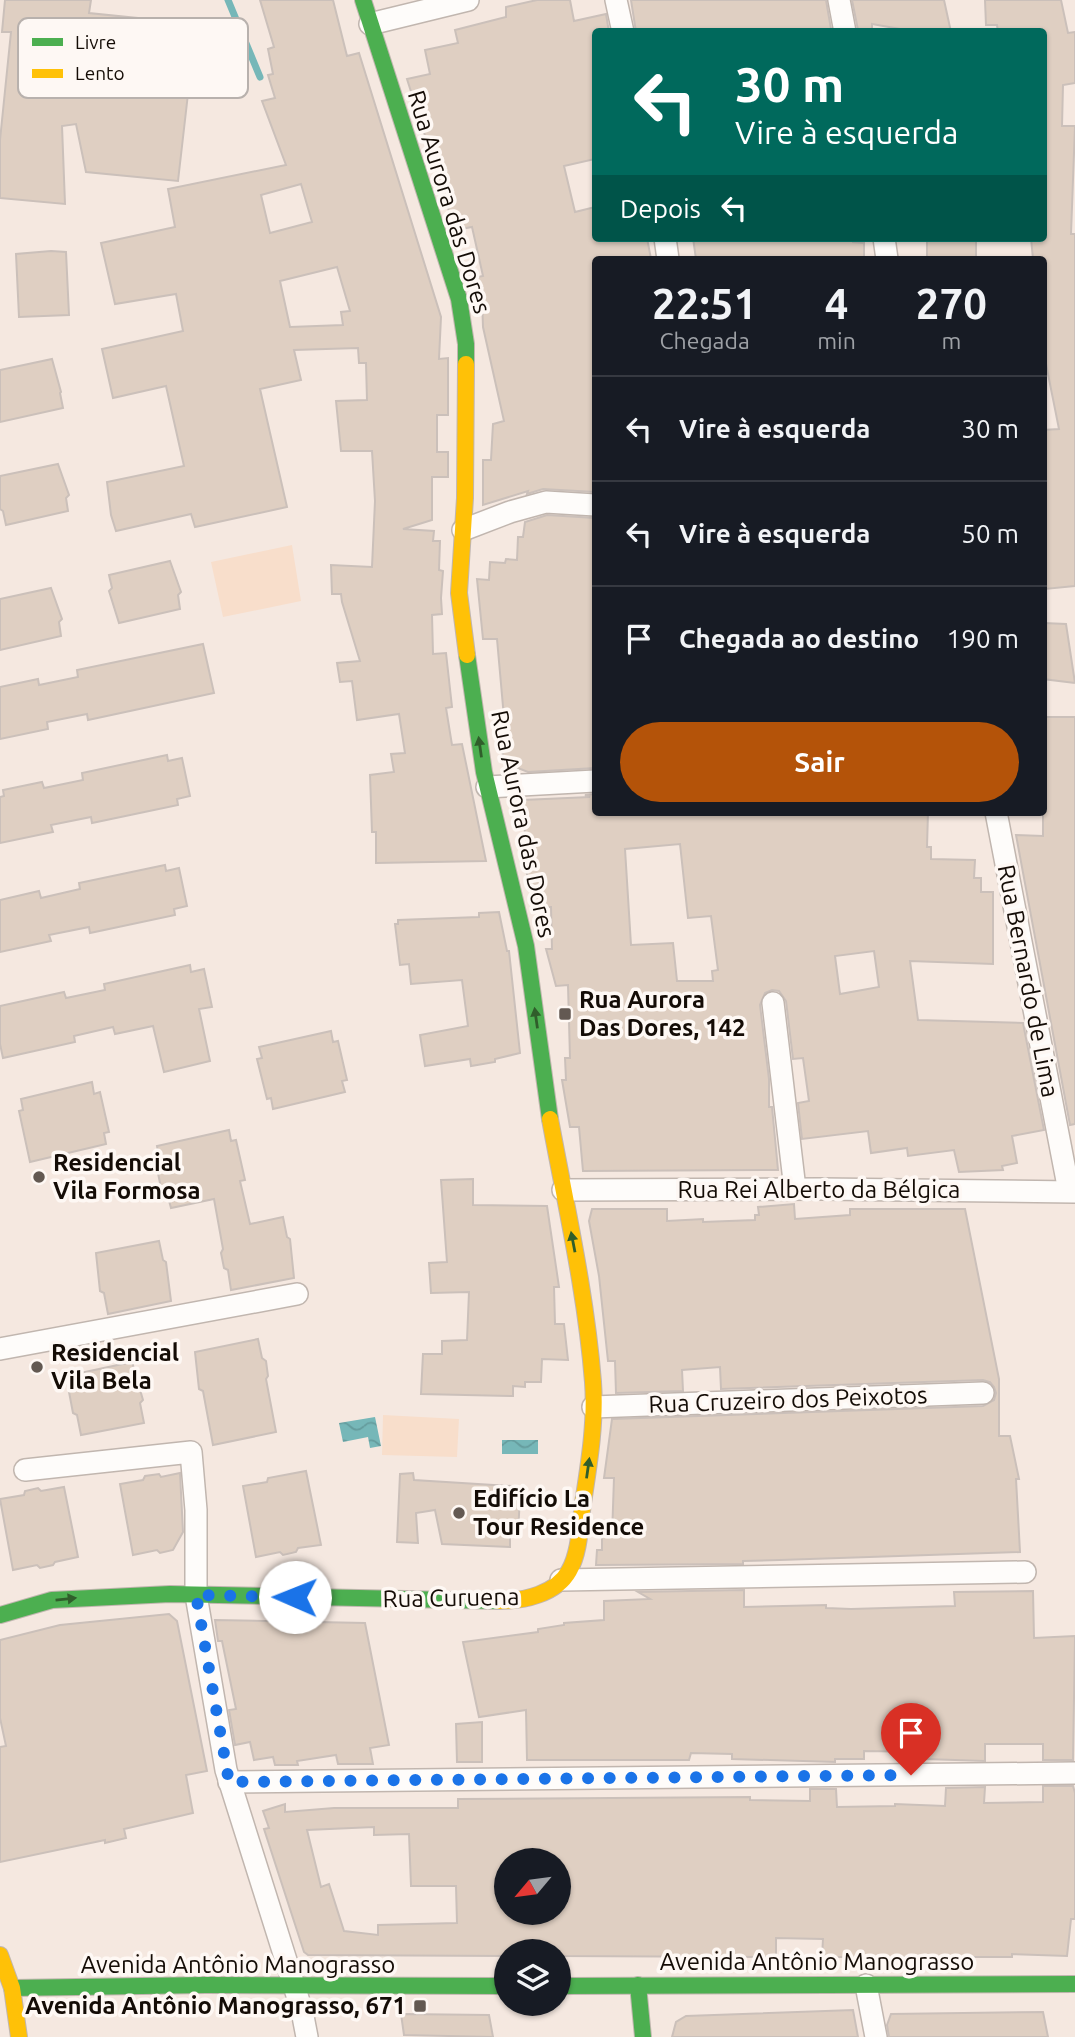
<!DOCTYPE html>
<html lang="pt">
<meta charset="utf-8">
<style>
body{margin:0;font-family:Ubuntu,sans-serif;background:#20242c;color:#f1f3f6;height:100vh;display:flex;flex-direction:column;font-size:26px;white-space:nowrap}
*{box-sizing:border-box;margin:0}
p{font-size:23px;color:#9ea1a6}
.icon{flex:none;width:38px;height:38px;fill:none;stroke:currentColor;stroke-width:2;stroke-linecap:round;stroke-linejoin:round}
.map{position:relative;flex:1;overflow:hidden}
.panel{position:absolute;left:592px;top:256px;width:455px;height:560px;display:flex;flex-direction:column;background:#171b24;border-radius:7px;box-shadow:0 2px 5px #0004}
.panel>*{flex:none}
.guide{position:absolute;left:592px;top:28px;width:455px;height:214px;border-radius:7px;box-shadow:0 2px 5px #0004;background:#00695c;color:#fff;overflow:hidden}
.needle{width:46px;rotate:241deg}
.tools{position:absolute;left:494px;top:1848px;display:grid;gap:14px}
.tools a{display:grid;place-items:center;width:77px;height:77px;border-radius:50%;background:#171b24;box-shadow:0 2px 5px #0004;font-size:35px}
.pin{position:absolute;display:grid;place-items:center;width:60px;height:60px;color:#fff;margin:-72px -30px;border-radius:50% 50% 50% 0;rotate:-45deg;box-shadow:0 0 7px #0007}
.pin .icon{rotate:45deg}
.me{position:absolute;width:77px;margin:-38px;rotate:271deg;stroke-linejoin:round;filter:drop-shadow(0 0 5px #0008)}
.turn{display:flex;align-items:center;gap:24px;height:147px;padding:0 28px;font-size:32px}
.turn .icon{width:91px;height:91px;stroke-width:2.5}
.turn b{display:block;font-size:49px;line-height:60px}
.then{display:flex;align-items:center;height:66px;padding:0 28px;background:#0003;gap:14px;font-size:26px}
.eta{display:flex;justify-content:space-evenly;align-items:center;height:119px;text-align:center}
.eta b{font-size:42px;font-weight:700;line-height:49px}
.action{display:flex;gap:14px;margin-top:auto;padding:14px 28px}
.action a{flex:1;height:80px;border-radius:42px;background:#b45309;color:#fff;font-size:28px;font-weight:700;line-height:80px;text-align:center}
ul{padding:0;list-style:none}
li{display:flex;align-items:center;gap:21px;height:105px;padding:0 28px;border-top:2px solid #363941}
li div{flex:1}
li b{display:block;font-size:26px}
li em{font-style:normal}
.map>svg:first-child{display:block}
.garden{fill:#f8decb}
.water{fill:url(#water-waves)}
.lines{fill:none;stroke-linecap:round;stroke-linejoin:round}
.stream{stroke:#76b7b8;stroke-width:7}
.building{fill:#dfcfc2;stroke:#cbc0ba;stroke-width:2;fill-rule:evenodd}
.street-casing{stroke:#c1b6af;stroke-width:24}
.fast-casing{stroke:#c1b6af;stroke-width:18}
.slow-casing{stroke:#c1b6af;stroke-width:18}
.street{stroke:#fefcfa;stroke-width:21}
.fast{stroke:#4caf50;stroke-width:16}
.slow{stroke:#ffc107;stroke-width:16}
.oneway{fill:#305e2b}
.route{stroke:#1a73e8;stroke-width:12;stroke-dasharray:0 21.6}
.poi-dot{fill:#635952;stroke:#fef8f4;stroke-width:2.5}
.labels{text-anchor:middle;stroke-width:7;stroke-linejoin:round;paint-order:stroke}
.street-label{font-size:24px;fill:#140c06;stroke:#fef8f4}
.poi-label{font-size:24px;font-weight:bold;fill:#140c06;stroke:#fef8f4;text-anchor:start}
.key{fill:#fef8f4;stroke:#b8b1ad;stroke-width:2}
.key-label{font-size:19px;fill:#140c06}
</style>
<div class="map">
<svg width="1075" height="2037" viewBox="0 0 1075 2037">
<defs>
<pattern id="water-waves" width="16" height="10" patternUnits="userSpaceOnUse" patternTransform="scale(1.75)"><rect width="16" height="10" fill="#76b7b8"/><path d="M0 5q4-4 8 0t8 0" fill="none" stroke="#659c9d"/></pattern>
</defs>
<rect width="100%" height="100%" fill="#f5e8e0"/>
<g class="garden">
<path d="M 292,545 L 301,601 L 223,617 L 211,562 Z"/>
<path d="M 383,1415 L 459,1419 L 457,1457 L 382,1455 Z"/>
</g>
<g class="water">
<path d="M 375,1417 L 381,1446 L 370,1448 L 368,1437 L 343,1442 L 339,1423 Z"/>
<rect x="502" y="1440" width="36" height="14"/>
</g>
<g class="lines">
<path class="stream" d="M 228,0 L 260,77"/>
</g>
<g class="building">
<path d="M 5,0 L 91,0 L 89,13 L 196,24 L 178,181 L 86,172 L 76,124 L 62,126 L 65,204 L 0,198 L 0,140 L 11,32 L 2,32 Z"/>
<path d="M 260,0 L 333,0 L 347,56 L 359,53 L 441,317 L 439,359 L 448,358 L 448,415 L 437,415 L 437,452 L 448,452 L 448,477 L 432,477 L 432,520 L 403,529 L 434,531 L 433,541 L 440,541 L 439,570 L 443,571 L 441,598 L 442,614 L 432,615 L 433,654 L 446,653 L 452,707 L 446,708 L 452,745 L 462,744 L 486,861 L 376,863 L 376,832 L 372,832 L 370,775 L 394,772 L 391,754 L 405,753 L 399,714 L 357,720 L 352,681 L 340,682 L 337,663 L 360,661 L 342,602 L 341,594 L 332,594 L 331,565 L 372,567 L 375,501 L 372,451 L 341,451 L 336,401 L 367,400 L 366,363 L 359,363 L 358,348 L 294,350 L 301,380 L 260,389 L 287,507 L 195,527 L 191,514 L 116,531 L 111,515 L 107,482 L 184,466 L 166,386 L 113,398 L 102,349 L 183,331 L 176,294 L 115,304 L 101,243 L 175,227 L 168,189 L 286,165 L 262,101 L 275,98 L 268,75 L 273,74 L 268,49 L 274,47 ZM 301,184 L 312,222 L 270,233 L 261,195 ZM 337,267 L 350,311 L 341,312 L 343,325 L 290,327 L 280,281 Z"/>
<path d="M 537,0 L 570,0 L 574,21 L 606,14 L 609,32 L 595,32 L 595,159 L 564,166 L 575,212 L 595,207 L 595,238 L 647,238 L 651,259 L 595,259 L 595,492 L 543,489 L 527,494 L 528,491 L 483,505 L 483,460 L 491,460 L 493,424 L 504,421 L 483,327 L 482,298 L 477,298 L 472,278 L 483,276 L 472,227 L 455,230 L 407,79 L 430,74 L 425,50 L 458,43 L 455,30 L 506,17 L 506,7 Z"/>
<path d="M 631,0 L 826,0 L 831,29 L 825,29 L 826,32 L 636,32 Z"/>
<path d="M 852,0 L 944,0 L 951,32 L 917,32 L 872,24 L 872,31 L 858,30 Z"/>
<path d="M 985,0 L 1061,0 L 1068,33 L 1075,32 L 1075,83 L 1063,85 L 1062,126 L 1075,126 L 1071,234 L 1075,234 L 1075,586 L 1045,589 L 1043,576 L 1043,430 L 1059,429 L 1043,349 L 1043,259 L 1033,259 L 1031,238 L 1043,238 L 1043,32 L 998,32 L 997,25 L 986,25 Z"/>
<path d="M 693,238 L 780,238 L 831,241 L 831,238 L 853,238 L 853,242 L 864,243 L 864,259 L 696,259 Z"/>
<rect x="927" y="238" width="49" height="21"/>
<path d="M 51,251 L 66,252 L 69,315 L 19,317 L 16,254 Z"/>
<path d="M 52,359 L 61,392 L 60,393 L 63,408 L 0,422 L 0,370 Z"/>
<path d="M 58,464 L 69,495 L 66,498 L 68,511 L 6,525 L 3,511 L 0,509 L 0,476 Z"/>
<path d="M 547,515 L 595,518 L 595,768 L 528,772 L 505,763 L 503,756 L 499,729 L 505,729 L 497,639 L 483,639 L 477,579 L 489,580 L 490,562 L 505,563 L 506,559 L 517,560 L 518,537 L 523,537 L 525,522 Z"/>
<path d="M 170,561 L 181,592 L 178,595 L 180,609 L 119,623 L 109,591 L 112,588 L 109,575 Z"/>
<path d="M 51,588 L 62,619 L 59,622 L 61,636 L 0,650 L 0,599 Z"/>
<path d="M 1043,623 L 1066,624 L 1075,683 L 1043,679 Z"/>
<path d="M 203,644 L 214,693 L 88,720 L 87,714 L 47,722 L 48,729 L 0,739 L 0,687 L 38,679 L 39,685 L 78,677 L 77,670 Z"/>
<path d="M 1043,717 L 1075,717 L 1075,1124 L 1070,1125 L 1016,835 L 1043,836 Z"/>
<path d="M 167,755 L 168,761 L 182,758 L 190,796 L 177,799 L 178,805 L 92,823 L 91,817 L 51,825 L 53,832 L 0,843 L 0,797 L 4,796 L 3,790 L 42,782 L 44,788 L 83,780 L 82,773 Z"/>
<path d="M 595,794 L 595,812 L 928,812 L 927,847 L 931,847 L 931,859 L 975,860 L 974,878 L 981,878 L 981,892 L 993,892 L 993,964 L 910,961 L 918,1020 L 1023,1023 L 1044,1130 L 1012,1136 L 1017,1163 L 1002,1166 L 1003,1170 L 959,1172 L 954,1150 L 908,1156 L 907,1148 L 871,1153 L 868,1131 L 802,1139 L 798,1103 L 809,1101 L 803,1058 L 793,1059 L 786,1001 L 779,991 L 772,990 L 765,993 L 760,1005 L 769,1079 L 769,1107 L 772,1107 L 778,1170 L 583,1171 L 579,1127 L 570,1127 L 562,1080 L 566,1080 L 565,1058 L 570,1058 L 568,985 L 556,986 L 546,949 L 552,949 L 551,907 L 535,907 L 518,837 L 525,836 L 523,800 L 590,797 L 585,795 ZM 680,844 L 688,918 L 711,916 L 718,970 L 712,971 L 713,981 L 677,981 L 673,943 L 631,945 L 625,849 ZM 874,951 L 879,987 L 840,994 L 835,956 Z"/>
<path d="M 165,865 L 166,871 L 179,868 L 187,906 L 174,909 L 175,915 L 90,933 L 89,927 L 49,935 L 51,941 L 0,952 L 0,900 L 39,891 L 41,898 L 80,889 L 79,883 Z"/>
<path d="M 499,912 L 507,951 L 509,951 L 520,1053 L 495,1059 L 495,1062 L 471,1066 L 470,1059 L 425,1066 L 420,1035 L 468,1026 L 462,980 L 411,984 L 409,964 L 400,965 L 395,924 L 398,924 L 398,920 L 479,917 L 479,913 Z"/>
<path d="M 190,965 L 191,972 L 204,969 L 212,1007 L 199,1009 L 210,1061 L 164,1072 L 153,1026 L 115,1034 L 113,1027 L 74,1036 L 75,1042 L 3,1058 L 0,1044 L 0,1006 L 64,992 L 66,998 L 105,990 L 104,984 Z"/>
<path d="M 331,1031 L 333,1042 L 338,1041 L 347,1080 L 342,1081 L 345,1092 L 273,1109 L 271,1098 L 267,1099 L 257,1059 L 262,1058 L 259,1047 Z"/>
<path d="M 92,1082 L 94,1094 L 100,1092 L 109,1132 L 104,1133 L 106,1144 L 30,1162 L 19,1111 L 23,1110 L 21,1099 Z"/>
<path d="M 229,1130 L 231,1141 L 236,1140 L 245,1180 L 240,1181 L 250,1224 L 283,1217 L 287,1237 L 290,1239 L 294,1278 L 231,1290 L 228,1270 L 224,1268 L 221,1253 L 223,1249 L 214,1199 L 171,1208 L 168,1197 L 163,1198 L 155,1158 L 159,1157 L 157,1146 Z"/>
<path d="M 473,1179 L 473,1205 L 547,1206 L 559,1287 L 554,1287 L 555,1324 L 564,1324 L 568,1360 L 542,1359 L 541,1382 L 525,1382 L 525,1387 L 513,1386 L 513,1396 L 421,1394 L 423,1354 L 442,1354 L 442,1341 L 467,1340 L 469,1292 L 431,1293 L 429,1263 L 447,1262 L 441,1180 Z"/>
<path d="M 794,1204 L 795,1219 L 850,1215 L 850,1209 L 965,1209 L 999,1379 L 999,1436 L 1010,1436 L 1019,1479 L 1016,1479 L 1020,1552 L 780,1560 L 743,1561 L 743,1564 L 596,1565 L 597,1550 L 602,1550 L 602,1536 L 612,1536 L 614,1478 L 604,1478 L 612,1419 L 983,1406 L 994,1400 L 996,1393 L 994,1387 L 990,1382 L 983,1380 L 721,1389 L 720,1367 L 682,1370 L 683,1391 L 616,1393 L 615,1361 L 608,1361 L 599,1276 L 589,1221 L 592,1209 L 667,1209 L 667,1221 L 703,1219 L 703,1222 L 755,1220 L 755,1215 L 759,1215 L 758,1207 Z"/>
<path d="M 159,1241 L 163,1260 L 166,1262 L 171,1301 L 108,1314 L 104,1293 L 100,1291 L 96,1253 Z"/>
<path d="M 258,1339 L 262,1358 L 266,1361 L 268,1376 L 266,1379 L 276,1432 L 213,1445 L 203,1391 L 199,1389 L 195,1352 Z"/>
<path d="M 132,1362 L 143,1400 L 140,1403 L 144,1423 L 81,1435 L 77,1415 L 73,1413 L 66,1376 Z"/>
<path d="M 306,1471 L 321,1545 L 298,1548 L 296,1552 L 283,1555 L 280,1552 L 256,1557 L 243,1486 L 267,1482 L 268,1478 Z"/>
<path d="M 180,1473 L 183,1532 L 173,1550 L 160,1553 L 157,1550 L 133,1555 L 120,1484 L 143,1480 L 145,1476 L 159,1474 L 161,1477 Z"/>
<path d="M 413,1473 L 414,1480 L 511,1486 L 511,1495 L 520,1495 L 518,1535 L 510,1535 L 510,1547 L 442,1544 L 435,1510 L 416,1513 L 418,1543 L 397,1542 L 400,1474 Z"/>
<path d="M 64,1487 L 78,1557 L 55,1562 L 53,1565 L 40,1568 L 37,1565 L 13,1570 L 0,1499 L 24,1495 L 25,1491 L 38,1488 L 41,1491 Z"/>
<path d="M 744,1590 L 744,1607 L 826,1605 L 826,1608 L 851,1609 L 955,1606 L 954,1592 L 1033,1591 L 1034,1638 L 1075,1636 L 1073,1760 L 1043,1760 L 1043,1744 L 985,1744 L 985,1761 L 925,1759 L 925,1752 L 864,1751 L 864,1759 L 835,1759 L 835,1762 L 732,1759 L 732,1754 L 691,1753 L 689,1760 L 527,1760 L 526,1710 L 479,1717 L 463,1642 L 538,1632 L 538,1629 L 564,1625 L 564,1623 L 604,1620 L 604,1601 L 650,1599 L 638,1592 Z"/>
<path d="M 169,1614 L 177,1621 L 207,1771 L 186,1775 L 193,1813 L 124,1829 L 126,1838 L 105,1843 L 105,1840 L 0,1862 L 0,1747 L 6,1746 L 0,1718 L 0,1640 L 60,1625 Z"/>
<path d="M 215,1620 L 365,1623 L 389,1745 L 370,1748 L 373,1764 L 338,1764 L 336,1755 L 297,1761 L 298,1765 L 275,1765 L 273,1757 L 254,1760 L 250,1742 L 235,1745 L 229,1710 L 236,1709 L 222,1641 L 218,1641 Z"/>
<path d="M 482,1722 L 482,1762 L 457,1762 L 456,1724 Z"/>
<path d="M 1043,1786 L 1073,1786 L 1075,1793 L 1075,1919 L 1071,1919 L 1067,1956 L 1012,1954 L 1012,1957 L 822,1957 L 823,1939 L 776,1938 L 776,1957 L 558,1956 L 558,1951 L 506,1951 L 506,1956 L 308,1955 L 304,1952 L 264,1829 L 269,1828 L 263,1811 L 285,1804 L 285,1812 L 334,1808 L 458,1808 L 458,1799 L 750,1797 L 750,1800 L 810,1801 L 810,1789 L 836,1789 L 837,1807 L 895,1806 L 895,1804 L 945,1806 L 946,1788 L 985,1787 L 984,1803 L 1043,1802 ZM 374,1827 L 374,1835 L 409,1834 L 411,1886 L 456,1886 L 457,1923 L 378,1925 L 378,1935 L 344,1931 L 329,1884 L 321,1887 L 307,1830 ZM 506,1860 L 558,1860 L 558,1913 L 506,1913 Z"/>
<path d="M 853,2010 L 858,2037 L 672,2037 L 676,2022 L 686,2016 Z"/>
<path d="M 1043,2012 L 1048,2037 L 889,2037 L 887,2025 L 891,2014 Z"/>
<path d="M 401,2014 L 489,2015 L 493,2037 L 404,2035 Z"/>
</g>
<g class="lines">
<defs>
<g id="street">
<path d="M 616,0 L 623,32"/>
<path d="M 839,0 L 845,32"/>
<path d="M 370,24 L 468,0"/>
<path d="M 665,238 L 668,259"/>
<path d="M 884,238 L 887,259"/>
<path d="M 463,530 L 510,512 L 546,502 L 595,505"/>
<path d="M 487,787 L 595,781"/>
<path d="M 996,812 L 1069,1191"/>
<path d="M 773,1003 L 795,1189"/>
<path d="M 563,1190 L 821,1189 L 1075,1192"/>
<path d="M 0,1349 L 297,1294"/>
<path d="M 593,1407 L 983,1393"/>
<path d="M 25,1470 L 191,1452 L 196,1510 L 196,1595 L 226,1770 L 302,2011 L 307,2037"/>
<path d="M 561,1580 L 1025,1572"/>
<path d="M 229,1782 L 1075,1773"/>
<path d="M 866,1985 L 876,2037"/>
</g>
<g id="fast">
<path d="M 363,0 L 459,299 L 466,344 L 466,364"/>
<path d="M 467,655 L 484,772 L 526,946 L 550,1119"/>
<path d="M 0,1615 L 52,1600 L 170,1594 L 499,1601"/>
<path d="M 638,1985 L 643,2037"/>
<path d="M 558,1986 L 1075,1984"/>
<path d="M 12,1988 L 206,1985 L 506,1986"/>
</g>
<g id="slow">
<path d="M 466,364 L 465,498 L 459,593 L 467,655"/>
<path d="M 499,1601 C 524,1601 556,1594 569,1571 C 580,1552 580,1524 583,1503 C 589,1464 596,1422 593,1382 C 586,1293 566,1206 550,1119"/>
<path d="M 0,1955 L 12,1988 L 19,2037"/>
</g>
</defs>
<use href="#street" class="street-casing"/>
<use href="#fast" class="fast-casing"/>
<use href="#slow" class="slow-casing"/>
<use href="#street" class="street"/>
<use href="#fast" class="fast"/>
<use href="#slow" class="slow"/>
</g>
<defs><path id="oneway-solid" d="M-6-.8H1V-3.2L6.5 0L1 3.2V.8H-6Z" transform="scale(1.75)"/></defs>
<g class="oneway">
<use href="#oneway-solid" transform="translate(480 747) rotate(-98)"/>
<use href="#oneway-solid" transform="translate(536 1018) rotate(-98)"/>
<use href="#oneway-solid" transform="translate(573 1242) rotate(-101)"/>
<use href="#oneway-solid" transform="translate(588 1468) rotate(-82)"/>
<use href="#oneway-solid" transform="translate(66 1599) rotate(-6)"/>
</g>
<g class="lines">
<path class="route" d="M 295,1597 L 196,1595 L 229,1782 L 911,1775"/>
</g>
<g class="poi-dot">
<rect x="558" y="1007" width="14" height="14" rx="3.5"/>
<circle cx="39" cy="1177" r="7"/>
<circle cx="37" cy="1367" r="7"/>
<circle cx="459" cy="1513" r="7"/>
<rect x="413" y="1999" width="14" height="14" rx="3.5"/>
</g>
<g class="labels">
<g class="street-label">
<text transform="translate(449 202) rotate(73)" y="8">Rua Aurora das Dores</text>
<text transform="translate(523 824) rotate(78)" y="8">Rua Aurora das Dores</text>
<text transform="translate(1028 981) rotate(79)" y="8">Rua Bernardo de Lima</text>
<text x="819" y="1198">Rua Rei Alberto da Bélgica</text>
<text transform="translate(788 1400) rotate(-2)" y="8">Rua Cruzeiro dos Peixotos</text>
<text transform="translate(451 1598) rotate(-1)" y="8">Rua Curuena</text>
<text x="817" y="1970">Avenida Antônio Manograsso</text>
<text x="238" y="1973">Avenida Antônio Manograsso</text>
</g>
<g class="poi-label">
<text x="579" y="1008">Rua Aurora<tspan x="579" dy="28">Das Dores, 142</tspan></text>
<text x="53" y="1171">Residencial<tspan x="53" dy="28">Vila Formosa</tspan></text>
<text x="51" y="1361">Residencial<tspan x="51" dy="28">Vila Bela</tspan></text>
<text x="473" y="1507">Edifício La<tspan x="473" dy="28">Tour Residence</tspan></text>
<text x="406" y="2014" text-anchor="end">Avenida Antônio Manograsso, 671</text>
</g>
</g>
<rect x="18" y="18" width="230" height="80" rx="10" class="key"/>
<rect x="32" y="38" width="31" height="8" fill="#4caf50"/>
<rect x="32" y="69" width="31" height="9" fill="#ffc107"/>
<g class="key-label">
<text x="75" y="49">Livre</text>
<text x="75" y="80">Lento</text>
</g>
</svg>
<div class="tools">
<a><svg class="needle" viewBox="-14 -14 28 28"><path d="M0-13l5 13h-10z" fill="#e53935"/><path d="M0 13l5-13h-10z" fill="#9ea1a6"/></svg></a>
<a><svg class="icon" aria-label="layers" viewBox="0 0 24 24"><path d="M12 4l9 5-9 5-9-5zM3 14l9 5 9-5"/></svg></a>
</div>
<div class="pin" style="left:911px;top:1775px;background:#d93025"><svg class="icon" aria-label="arrive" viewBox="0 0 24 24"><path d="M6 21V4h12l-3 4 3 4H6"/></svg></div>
<svg class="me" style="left:295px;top:1597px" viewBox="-20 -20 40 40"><circle r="19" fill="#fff"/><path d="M0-13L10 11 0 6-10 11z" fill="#1a73e8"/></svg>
<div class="guide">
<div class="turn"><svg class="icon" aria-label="left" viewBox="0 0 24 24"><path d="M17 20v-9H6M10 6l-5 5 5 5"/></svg><div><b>30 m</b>Vire à esquerda</div></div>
<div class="then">Depois<svg class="icon" aria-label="left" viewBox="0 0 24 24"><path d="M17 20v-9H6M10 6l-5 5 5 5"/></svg></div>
</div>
<section class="panel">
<div class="eta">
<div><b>22:51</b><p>Chegada</p></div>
<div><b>4</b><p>min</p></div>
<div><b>270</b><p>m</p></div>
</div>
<ul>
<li><svg class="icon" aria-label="left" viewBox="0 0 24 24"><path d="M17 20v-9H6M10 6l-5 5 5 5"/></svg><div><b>Vire à esquerda</b></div><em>30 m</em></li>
<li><svg class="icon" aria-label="left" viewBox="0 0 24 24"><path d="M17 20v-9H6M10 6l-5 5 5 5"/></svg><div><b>Vire à esquerda</b></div><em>50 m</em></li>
<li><svg class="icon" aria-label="arrive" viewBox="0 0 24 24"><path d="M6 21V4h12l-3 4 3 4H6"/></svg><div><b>Chegada ao destino</b></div><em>190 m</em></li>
</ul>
<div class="action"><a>Sair</a></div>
</section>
</div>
